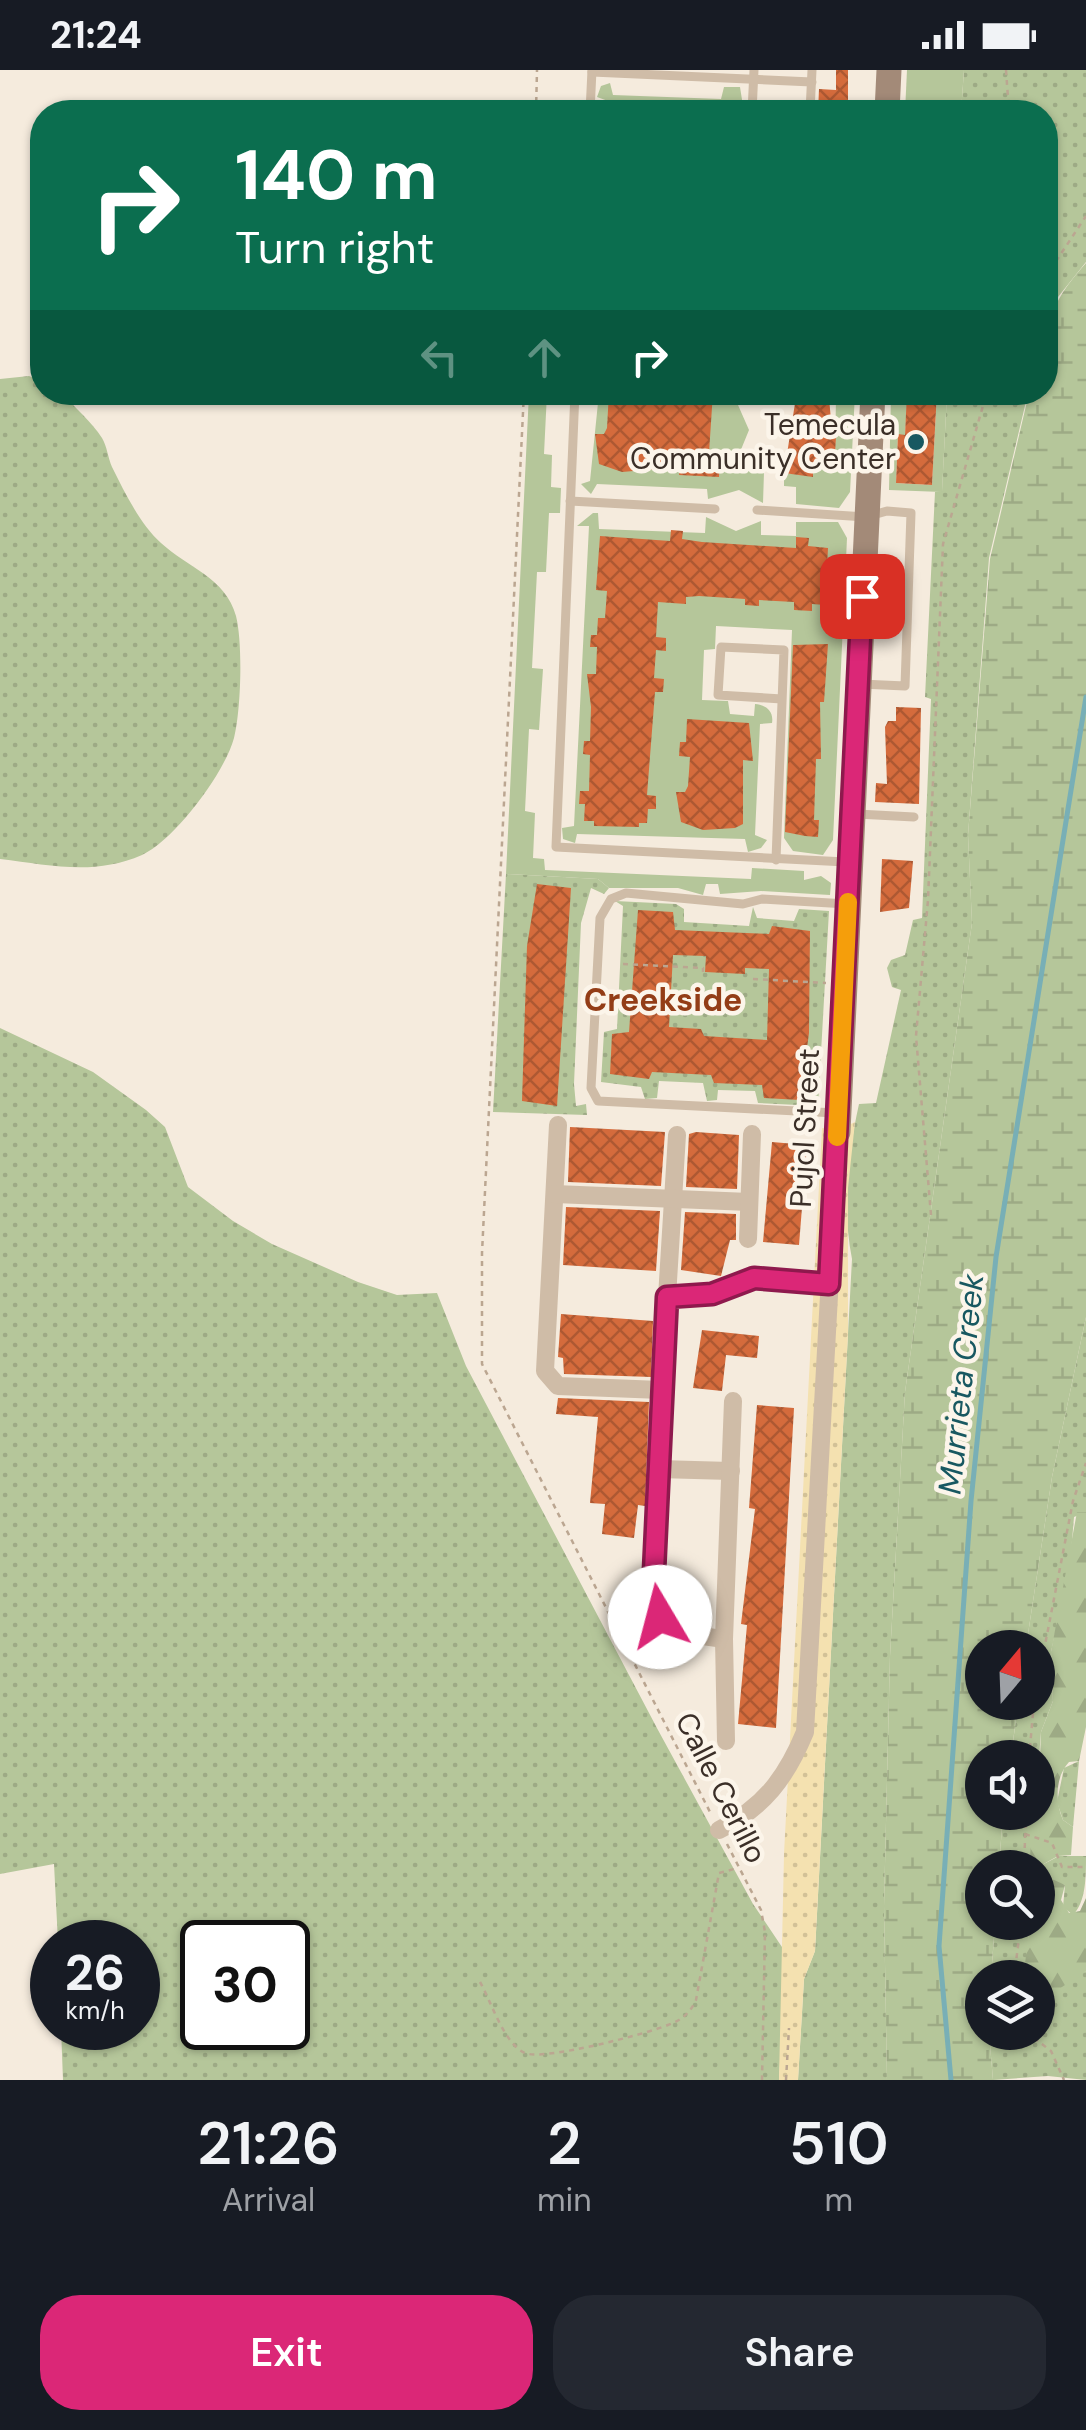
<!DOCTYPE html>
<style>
body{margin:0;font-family:"DM Sans",sans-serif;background:#242831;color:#f1f3f6;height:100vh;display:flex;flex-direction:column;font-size:38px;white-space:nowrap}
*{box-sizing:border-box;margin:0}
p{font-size:32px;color:#9ea1a6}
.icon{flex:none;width:55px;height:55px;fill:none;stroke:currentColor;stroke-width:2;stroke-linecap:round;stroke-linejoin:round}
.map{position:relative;height:2010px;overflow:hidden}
.panel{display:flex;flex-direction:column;background:#171b24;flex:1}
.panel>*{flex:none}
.guide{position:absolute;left:30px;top:30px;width:1028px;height:305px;border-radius:40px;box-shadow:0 2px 8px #0004;background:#0b6e4f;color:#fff;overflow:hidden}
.needle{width:65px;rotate:19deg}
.buttons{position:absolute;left:965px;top:1560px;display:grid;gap:20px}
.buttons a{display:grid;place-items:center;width:90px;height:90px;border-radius:50%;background:#171b24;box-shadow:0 2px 8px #0004;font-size:50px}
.speed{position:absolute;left:30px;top:1850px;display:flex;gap:20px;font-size:50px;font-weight:700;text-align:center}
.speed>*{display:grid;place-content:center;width:130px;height:130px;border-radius:50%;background:#171b24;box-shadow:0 2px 8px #0004;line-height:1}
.speed small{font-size:25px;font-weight:400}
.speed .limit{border:5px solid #111;border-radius:15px;background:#fff;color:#111}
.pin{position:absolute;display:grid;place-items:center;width:85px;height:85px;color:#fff;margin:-42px;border-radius:20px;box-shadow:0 5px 15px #0006}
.me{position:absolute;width:110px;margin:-55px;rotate:352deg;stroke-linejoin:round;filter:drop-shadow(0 0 8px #0008)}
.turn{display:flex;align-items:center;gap:35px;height:210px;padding:0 40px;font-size:45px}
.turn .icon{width:130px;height:130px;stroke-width:2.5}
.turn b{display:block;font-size:70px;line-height:85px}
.lanes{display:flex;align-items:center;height:95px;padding:0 40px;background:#0003;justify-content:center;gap:50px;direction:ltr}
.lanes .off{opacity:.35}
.eta{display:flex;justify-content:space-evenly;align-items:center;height:170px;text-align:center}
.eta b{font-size:60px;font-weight:600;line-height:70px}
.action{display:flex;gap:20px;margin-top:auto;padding:20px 40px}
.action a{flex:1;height:115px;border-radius:40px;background:#db2777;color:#fff;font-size:40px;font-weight:600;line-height:115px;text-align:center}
.action a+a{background:#242831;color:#f1f3f6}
.status{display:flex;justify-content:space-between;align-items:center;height:70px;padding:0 50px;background:#171b24;direction:ltr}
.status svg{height:28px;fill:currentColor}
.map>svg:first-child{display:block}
.grass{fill:url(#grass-dots);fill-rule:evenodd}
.forest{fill:url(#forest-firs)}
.wetland{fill:url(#wetland-marsh)}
.sand{fill:url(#sand-dots)}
.green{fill:#b5c69a}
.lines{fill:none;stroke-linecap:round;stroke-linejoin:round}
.stream{stroke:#78afb6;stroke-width:5}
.building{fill:url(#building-cross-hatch);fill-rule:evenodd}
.path{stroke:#bba691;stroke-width:2.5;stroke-dasharray:5 5;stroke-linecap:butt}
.lane{stroke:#cfbca7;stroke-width:9}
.street{stroke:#cfbca7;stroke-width:18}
.secondary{stroke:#a38a78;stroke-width:25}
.route-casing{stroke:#8e194d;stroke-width:25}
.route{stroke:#db2777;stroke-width:18}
.slow{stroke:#f59e0b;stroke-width:18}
.poi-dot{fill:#185861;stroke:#fcf5ea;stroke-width:4}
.labels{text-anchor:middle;stroke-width:9;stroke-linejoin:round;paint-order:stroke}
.poi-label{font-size:30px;fill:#3b2f28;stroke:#fcf5ea;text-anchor:end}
.street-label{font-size:30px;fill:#3b2f28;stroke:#fcf5ea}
.neighbourhood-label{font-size:32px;font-weight:bold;fill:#933d17;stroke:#fcf5ea}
.water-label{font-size:32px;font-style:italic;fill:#185861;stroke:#fcf5ea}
</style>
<div class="status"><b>21:24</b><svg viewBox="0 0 49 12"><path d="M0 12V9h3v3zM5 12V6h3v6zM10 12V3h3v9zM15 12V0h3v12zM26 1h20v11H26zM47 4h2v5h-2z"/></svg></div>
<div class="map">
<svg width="1086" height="2010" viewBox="0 0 1086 2010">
<defs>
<pattern id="grass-dots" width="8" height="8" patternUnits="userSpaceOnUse" patternTransform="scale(2.5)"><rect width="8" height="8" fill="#b5c69a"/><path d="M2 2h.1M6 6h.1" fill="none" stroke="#9daa85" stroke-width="1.8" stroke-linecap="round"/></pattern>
<pattern id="forest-firs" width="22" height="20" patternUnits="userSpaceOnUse" patternTransform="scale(2.5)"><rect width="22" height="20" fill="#b5c69a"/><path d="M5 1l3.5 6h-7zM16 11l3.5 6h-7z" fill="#9daa85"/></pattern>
<pattern id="wetland-marsh" width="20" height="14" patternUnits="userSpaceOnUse" patternTransform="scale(2.5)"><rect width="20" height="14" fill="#b5c69a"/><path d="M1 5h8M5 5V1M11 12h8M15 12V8" fill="none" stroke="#9daa85"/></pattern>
<pattern id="sand-dots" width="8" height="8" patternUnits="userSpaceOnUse" patternTransform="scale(2.5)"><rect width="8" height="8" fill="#f4e1b0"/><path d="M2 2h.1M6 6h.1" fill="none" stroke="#d2c197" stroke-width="1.8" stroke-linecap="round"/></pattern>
<pattern id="building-cross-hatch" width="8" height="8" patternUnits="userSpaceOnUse" patternTransform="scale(2.5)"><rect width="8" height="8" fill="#d46b3c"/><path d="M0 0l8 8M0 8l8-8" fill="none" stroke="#ad5832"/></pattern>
</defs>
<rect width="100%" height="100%" fill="#f5ebdd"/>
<g class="grass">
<path d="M 964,0 L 1086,0 L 1086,192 L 1054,232 L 1045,262 L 1045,42 L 961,42 Z"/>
<path d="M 29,306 L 42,311 L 42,322 L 62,323 C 74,337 92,352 102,368 C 107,376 108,388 112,397 C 125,423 140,454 161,473 C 187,497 226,508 236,546 C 243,574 241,640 234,668 C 225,702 175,770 142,785 C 94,806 50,795 0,789 L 0,309 Z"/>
<path d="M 947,323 L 1028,323 L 989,488 L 968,765 L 972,853 L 905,1322 L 890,1586 L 884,1836 L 887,2010 L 798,2010 L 804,1909 L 815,1881 L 852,1189 C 842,1139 848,1083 859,1034 L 876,1033 L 901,920 L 892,917 L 887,898 L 891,890 L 905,885 L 913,850 L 922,848 L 931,629 L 925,627 L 935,422 L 942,421 Z"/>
<path d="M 506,804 L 598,809 L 609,818 L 604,824 L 591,818 L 581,853 L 574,1014 L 576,1036 L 586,1034 L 587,1045 L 493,1042 Z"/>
<path d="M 615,831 L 676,834 L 684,839 L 684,852 L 749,856 L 753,837 L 757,848 L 794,851 L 799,839 L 829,841 L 818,1036 L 758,1033 L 755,1021 L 718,1020 L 717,1030 L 707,1031 L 703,1013 L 659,1011 L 657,1028 L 645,1029 L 641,1017 L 601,1012 L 604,962 L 617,959 L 623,836 Z"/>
<path d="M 0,958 L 93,1002 L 146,1040 L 165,1057 L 188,1117 L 233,1151 L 272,1174 L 358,1212 L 397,1225 L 437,1223 L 466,1296 L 658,1660 L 753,1834 L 786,1883 L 779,2010 L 63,2010 L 61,1958 L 138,1958 L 138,1872 L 58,1872 L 54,1794 L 0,1804 ZM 202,1872 L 288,1872 L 288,1958 L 202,1958 Z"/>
<path d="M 1086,1247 L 1086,1442 L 1074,1447 L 1070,1495 L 1051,1582 L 1053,1631 L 1041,1662 L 1038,1700 L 1038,1688 L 1011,1688 L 1018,1633 L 1038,1632 L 1038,1578 L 1026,1577 L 1052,1407 Z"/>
<path d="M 1079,1691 L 1073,1757 L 1063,1750 L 1057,1732 L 1064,1698 Z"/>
<path d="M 1003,1743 L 1033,1743 L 1033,1793 L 1040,1796 L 1059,1786 L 1086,1786 C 1086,1807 1086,1832 1073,1845 L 1063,1837 L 1065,1815 L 1042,1811 L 1038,1815 L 1038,1798 L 999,1798 Z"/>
<path d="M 995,1853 L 1030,1853 L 1025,1907 L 991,1908 Z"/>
<path d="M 1086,1901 L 1086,2010 L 1048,2006 L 993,2010 L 989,1963 L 1038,1962 L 1038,1916 Z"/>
</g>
<g class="forest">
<path d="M 1077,1442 L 1086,1442 L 1086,1657 L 1079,1691 L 1069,1692 C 1055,1707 1055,1732 1063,1750 L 1073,1757 L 1071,1785 L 1058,1786 L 1040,1796 L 1030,1788 L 1033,1743 L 1038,1742 L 1041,1662 L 1053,1631 L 1051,1582 Z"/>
<path d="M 1052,1809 L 1065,1815 L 1061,1830 L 1069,1843 L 1080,1841 L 1086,1828 L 1086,1901 L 1059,1919 L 1038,1916 L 1038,1908 L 1025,1907 L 1024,1902 L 1030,1853 L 1038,1852 L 1038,1815 Z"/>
</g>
<path class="wetland" d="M 1086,193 L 1086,1247 L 1052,1407 L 1026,1577 L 982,1578 L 982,1632 L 1018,1633 L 1011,1687 L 982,1688 L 982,1742 L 1003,1743 L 999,1797 L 982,1798 L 982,1852 L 995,1853 L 991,1907 L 982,1908 L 982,1962 L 989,1963 L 993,2010 L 887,2010 L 884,1836 L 890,1586 L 905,1322 L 972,853 L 968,765 L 990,489 L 1029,323 L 1045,322 C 1045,261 1043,241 1086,193 Z"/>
<path class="sand" d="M 855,1052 L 848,1118 L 848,1263 L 815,1881 L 804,1909 L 798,2010 L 779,2010 L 784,1784 L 822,1058 L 838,1060 Z"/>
<g class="green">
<path d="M 907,0 L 964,0 L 961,42 L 905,42 Z"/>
<path d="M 610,13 L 613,25 L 721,29 L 724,17 L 740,17 L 743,36 L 733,36 L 733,42 L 609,42 L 608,31 L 597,27 L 601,16 Z"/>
<path d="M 529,323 L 547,323 L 544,384 L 552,385 L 551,417 L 561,418 L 560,443 L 549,443 L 546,502 L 537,502 L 532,598 L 543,599 L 539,660 L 529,659 L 525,741 L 535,743 L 533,788 L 544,789 L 545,800 L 751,809 L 752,798 L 804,801 L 804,810 L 821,806 L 831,813 L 830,825 L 761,821 L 720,824 L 718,814 L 706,814 L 703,825 L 678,818 L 609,818 L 598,809 L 506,804 Z"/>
<path d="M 599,323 L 746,323 L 738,335 L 749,360 L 740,382 L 748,395 L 764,402 L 763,433 L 739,420 L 708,429 L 707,419 L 597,414 L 591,424 L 581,414 L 590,411 Z"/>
<path d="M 759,323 L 855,323 L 850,422 L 839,438 L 796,434 L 796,417 L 784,416 L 784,403 L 812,406 L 813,394 L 826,394 L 827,384 L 835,384 L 836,328 Z"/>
<path d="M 891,323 L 903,323 L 902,333 L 907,334 L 905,365 L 898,365 L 896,413 L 932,415 L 937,323 L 947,323 L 942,422 L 889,420 Z"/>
<path d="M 593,443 L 598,443 L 599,459 L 705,463 L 706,447 L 736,461 L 761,451 L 761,465 L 796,466 L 796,452 L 838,452 L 847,468 L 833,770 L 823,785 L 793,781 L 784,768 L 792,560 L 716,556 L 715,579 L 704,580 L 702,630 L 728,631 L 730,644 L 754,646 L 755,634 C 766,635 774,641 772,653 L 760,654 L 755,765 L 767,770 L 761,778 L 748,782 L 745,769 L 577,764 L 575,773 L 563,769 L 562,758 L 574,756 L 589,456 L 577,456 Z"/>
</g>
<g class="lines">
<path class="stream" d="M 951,2010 L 939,1876 L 971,1431 L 996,1187 L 1086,627"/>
</g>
<g class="building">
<path d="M 836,0 L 848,0 L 848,42 L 818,42 L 819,19 L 836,20 Z"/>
<path d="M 609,322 L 713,322 L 709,383 L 720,384 L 719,407 L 679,405 L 680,397 L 622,402 L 599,394 L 595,364 L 604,364 L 607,358 Z"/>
<path d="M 907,322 L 937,322 L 932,415 L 896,413 L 898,364 L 905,365 Z"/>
<path d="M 796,327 L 829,328 L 831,350 L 837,350 L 835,384 L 827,383 L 827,394 L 813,394 L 813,407 L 784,403 Z"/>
<path d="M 671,460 L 683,461 L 682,469 L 702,472 L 796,478 L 796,467 L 809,468 L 808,476 L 828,478 L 825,535 L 812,534 L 812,541 L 794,540 L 794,532 L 759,530 L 759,536 L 745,535 L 745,529 L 699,526 L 686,527 L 686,534 L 658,532 L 656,567 L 666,568 L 666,581 L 656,580 L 654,608 L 664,609 L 663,622 L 655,622 L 647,725 L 656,726 L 656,739 L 648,739 L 647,753 L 639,753 L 639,757 L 594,756 L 594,751 L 584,751 L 585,734 L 579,734 L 580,721 L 589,721 L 590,685 L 583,684 L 584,671 L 590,671 L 591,637 L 587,604 L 596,604 L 597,577 L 590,577 L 591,565 L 597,565 L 598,548 L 605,548 L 607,521 L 596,520 L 600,466 L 670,471 Z"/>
<path d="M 828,574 L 824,632 L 820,632 L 821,689 L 816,689 L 814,750 L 819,750 L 818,767 L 805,766 L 785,762 L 793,575 Z"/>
<path d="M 896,637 L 921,638 L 919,734 L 875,732 L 876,713 L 887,714 L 885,657 L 888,651 L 896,651 Z"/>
<path d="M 687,649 L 749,653 L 753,691 L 743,690 L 743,754 L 735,758 L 703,760 L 681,752 L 676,722 L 685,722 L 688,716 L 690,687 L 679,686 L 680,672 L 686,672 Z"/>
<path d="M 882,789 L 913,791 L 909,838 L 880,842 Z"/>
<path d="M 537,814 L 571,818 L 557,1036 L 522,1031 L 527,876 Z"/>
<path d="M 638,840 L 673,842 L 675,860 L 769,864 L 772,856 L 810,861 L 809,963 L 800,1030 L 764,1028 L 762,1015 L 714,1013 L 711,1005 L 652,1002 L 649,1009 L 610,1004 L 612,964 L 629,962 ZM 673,885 L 706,886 L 705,902 L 745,904 L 745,898 L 769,899 L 767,970 L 704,966 L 701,959 L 669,957 Z"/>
<path d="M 570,1057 L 665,1062 L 661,1116 L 568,1112 Z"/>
<path d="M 696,1062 L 739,1065 L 737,1119 L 686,1117 L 689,1064 Z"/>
<path d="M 772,1072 L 807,1075 L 799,1175 L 763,1172 Z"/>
<path d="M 566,1137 L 660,1141 L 656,1201 L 563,1195 Z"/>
<path d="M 685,1142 L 736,1144 L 736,1170 L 730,1170 L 721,1206 L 681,1200 Z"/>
<path d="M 561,1244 L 653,1251 L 651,1307 L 564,1304 L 563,1288 L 558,1287 Z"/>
<path d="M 702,1260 L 759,1266 L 757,1288 L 726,1285 L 722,1321 L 693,1318 Z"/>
<path d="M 558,1328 L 649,1332 L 645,1436 L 638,1435 L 634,1468 L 602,1464 L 605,1434 L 590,1433 L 598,1347 L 556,1344 Z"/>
<path d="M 757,1335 L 794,1338 L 776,1658 L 738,1654 L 747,1555 L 741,1554 L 755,1439 L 749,1438 Z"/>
</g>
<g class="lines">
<g class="path">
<path d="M 1006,0 L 1009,42"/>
<path d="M 536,42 L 537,0"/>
<path d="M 1045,208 L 1086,146"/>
<path d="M 524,322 L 482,1183 L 482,1294 L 711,1744"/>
<path d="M 623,894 L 703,898 L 703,902"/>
<path d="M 753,909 L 826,913"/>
<path d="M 931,1145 L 916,966 L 928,830 L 943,474 L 987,322"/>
<path d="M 1038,1611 L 1073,1431 L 1086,1393"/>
<path d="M 1029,1688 L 1034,1632"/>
<path d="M 1025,1764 L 1052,1773 L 1062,1797 L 1086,1797"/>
<path d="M 727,1774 L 761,1840 L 765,1862 L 762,2010"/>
<path d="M 1024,1798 L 1026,1742"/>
<path d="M 1014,1908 L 1021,1852"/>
<path d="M 480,1912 C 491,1931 504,1974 525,1983 C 543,1991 646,1964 668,1955 C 682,1950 690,1943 696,1930 L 719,1803 L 738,1798"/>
<path d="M 1026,1962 L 1051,1981 L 1064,2010"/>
<path d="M 786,2010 L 789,1958"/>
</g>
<g class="lane">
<path d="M 592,2 L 812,12"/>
<path d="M 590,42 L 592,0"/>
<path d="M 752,42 L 754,0"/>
<path d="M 810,42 L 812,0"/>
<path d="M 575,322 L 556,777 L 846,792"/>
<path d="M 570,431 L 715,439"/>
<path d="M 757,440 L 866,447 L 887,441 L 911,443 L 905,616 L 861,614"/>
<path d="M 857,744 L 914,747"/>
<path d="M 776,790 L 784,580 L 721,577 L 718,625 L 782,629"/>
<path d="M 836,1043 L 598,1031 L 591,1018 L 600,848 L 611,829 L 626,823 L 743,834 L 762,829 L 847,834"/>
</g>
<g class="street">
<path d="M 558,1055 L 545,1301 L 558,1316 L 661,1320"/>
<path d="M 677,1065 L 667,1227 L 711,1224 L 754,1207 L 829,1214"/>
<path d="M 555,1124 L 749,1132"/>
<path d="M 748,1169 L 752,1064"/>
<path d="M 667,1227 L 653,1522 C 667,1566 682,1563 724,1569"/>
<path d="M 658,1399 L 731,1401"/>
<path d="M 726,1671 L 724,1569 L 733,1331"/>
<path d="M 719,1760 C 764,1737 786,1708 805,1662 L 838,1062"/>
</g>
<g class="secondary">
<path d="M 887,42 L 889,0"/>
<path d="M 838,1062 L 873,322"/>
</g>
</g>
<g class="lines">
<defs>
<path id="route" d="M 660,1547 L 653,1522 L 667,1227 L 712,1224 L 754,1208 L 829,1214 L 862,526"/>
</defs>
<use href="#route" class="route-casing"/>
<use href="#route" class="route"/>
<path class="slow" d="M 837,1067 L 848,832"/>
</g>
<circle class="poi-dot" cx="916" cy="372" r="10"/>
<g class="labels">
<g class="poi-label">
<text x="896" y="365">Temecula<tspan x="896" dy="34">Community Center</tspan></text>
</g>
<g class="street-label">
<text transform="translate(805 1058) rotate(-87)" y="10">Pujol Street</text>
<text transform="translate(721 1718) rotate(63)" y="10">Calle Cerillo</text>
</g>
<g class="neighbourhood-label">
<text x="663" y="941">Creekside</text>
</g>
<g class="water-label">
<text transform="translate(961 1314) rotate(-84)" y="11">Murrieta Creek</text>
</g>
</g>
</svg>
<div class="buttons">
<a><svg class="needle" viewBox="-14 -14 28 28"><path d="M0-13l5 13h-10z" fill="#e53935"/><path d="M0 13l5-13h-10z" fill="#9ea1a6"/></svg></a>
<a><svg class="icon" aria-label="sound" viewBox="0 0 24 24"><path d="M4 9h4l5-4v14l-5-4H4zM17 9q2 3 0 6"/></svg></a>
<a><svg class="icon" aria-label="search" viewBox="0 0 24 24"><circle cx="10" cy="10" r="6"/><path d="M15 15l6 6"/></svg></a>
<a><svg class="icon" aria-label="layers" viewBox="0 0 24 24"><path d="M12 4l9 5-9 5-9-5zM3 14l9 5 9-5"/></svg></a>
</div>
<div class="speed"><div>26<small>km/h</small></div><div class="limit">30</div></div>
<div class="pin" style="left:862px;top:526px;background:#d93025"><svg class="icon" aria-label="arrive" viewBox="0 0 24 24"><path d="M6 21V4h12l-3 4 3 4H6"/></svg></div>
<svg class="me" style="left:660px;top:1547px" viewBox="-20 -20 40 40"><circle r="19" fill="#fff"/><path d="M0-13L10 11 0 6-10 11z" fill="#db2777"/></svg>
<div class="guide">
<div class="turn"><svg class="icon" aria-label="right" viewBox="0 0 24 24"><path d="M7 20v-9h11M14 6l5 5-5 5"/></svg><div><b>140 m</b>Turn right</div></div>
<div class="lanes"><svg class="icon off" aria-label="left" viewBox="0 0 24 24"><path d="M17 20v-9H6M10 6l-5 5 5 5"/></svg><svg class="icon off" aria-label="ahead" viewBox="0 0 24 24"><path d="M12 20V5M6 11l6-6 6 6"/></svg><svg class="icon" aria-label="right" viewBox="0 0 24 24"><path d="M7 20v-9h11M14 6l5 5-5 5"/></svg></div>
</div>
</div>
<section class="panel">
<div class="eta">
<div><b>21:26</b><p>Arrival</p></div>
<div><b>2</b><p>min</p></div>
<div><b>510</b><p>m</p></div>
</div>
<div class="action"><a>Exit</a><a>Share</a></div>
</section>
